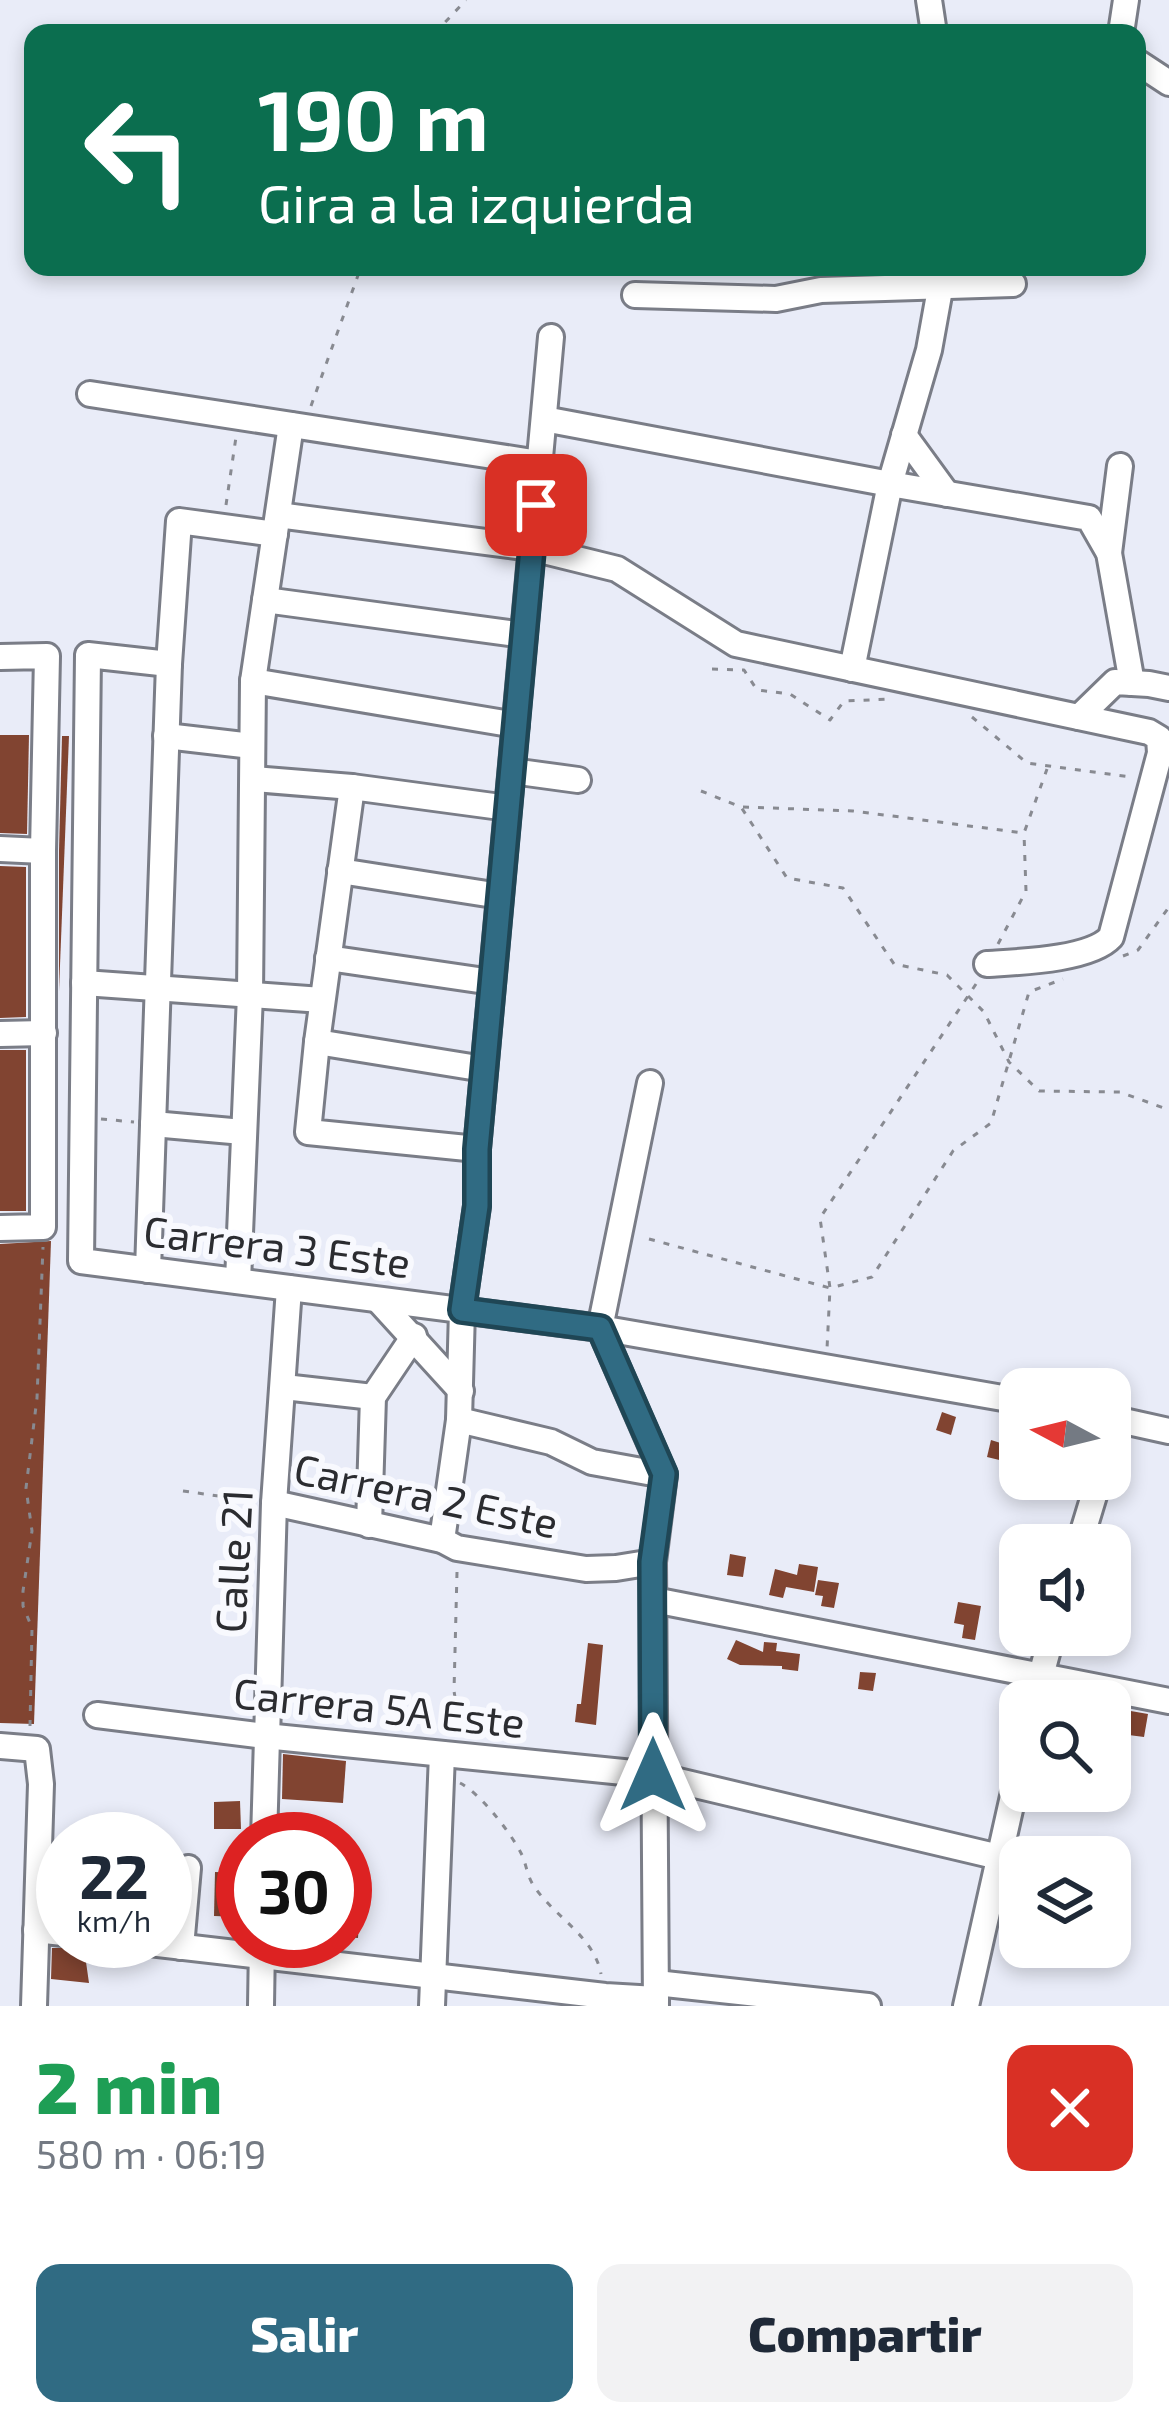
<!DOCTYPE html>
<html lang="es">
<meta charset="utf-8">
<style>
body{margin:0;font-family:"Exo 2",sans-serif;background:#f2f2f3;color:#1f2937;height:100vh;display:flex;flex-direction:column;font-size:45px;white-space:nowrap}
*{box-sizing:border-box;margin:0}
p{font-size:39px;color:#747a83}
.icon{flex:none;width:66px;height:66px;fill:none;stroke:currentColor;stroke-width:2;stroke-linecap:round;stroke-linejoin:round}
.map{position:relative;height:2006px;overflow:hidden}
.details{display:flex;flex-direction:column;background:#fff;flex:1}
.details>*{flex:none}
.top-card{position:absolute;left:24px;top:24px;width:1122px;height:252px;border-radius:24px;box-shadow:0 6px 18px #0003;background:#0b6e4f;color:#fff;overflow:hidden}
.needle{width:78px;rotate:277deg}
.fabs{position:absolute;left:999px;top:1368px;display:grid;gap:24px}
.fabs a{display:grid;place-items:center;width:132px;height:132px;border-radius:24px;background:#fff;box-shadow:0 6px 18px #0003;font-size:60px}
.speed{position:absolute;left:36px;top:1812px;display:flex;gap:24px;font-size:60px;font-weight:700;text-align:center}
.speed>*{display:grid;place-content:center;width:156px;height:156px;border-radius:50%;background:#fff;box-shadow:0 6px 18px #0003;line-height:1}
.speed small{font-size:30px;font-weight:400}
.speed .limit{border:18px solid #d22;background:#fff;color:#111}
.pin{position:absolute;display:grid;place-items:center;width:102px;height:102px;color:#fff;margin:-51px;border-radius:24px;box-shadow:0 6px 18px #0006}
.me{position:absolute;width:132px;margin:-66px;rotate:0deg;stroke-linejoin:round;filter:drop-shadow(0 0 9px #0008)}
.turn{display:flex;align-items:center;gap:42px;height:252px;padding:0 36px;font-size:54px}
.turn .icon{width:156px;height:156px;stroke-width:2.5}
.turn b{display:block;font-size:84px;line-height:102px}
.round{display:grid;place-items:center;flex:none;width:126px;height:126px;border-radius:24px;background:#f2f2f3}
.summary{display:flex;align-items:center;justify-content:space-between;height:204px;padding:0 36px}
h1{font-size:72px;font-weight:800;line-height:90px;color:#1e9e55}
.action{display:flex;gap:24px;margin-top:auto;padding:24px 36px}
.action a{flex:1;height:138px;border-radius:24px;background:#306b83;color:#fff;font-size:48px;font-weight:800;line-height:138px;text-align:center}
.action a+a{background:#f2f2f3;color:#1f2937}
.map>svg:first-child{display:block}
.building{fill:#814431}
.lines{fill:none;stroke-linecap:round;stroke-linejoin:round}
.minor-casing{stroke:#7a7d87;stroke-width:30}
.path{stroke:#888a91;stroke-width:3;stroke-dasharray:6 9;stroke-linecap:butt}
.minor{stroke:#fff;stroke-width:24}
.route-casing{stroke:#1f4655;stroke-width:30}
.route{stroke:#306b83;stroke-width:21}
.labels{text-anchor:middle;stroke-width:12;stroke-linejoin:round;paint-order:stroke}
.street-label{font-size:42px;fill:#2b2c30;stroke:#f8f9fe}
</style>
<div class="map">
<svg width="1169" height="2006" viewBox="0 0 1169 2006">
<rect width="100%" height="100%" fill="#e9ecf8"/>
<g class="building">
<path d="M 0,735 L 29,735 L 27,834 L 0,833 Z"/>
<path d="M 62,736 L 69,736 L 59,991 L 59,851 Z"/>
<path d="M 0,866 L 26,867 L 26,1017 L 0,1018 Z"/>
<rect x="0" y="1050" width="26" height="161"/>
<path d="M 51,1241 L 34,1724 L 0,1723 L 0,1244 Z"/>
<path d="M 942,1412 L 956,1417 L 951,1435 L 936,1430 Z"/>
<path d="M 991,1440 L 1020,1449 L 1020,1465 L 987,1457 Z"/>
<path d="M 730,1554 L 746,1557 L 743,1577 L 727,1575 Z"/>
<path d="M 799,1564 L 818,1567 L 814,1592 L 786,1587 L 783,1598 L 769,1595 L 775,1569 L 797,1575 Z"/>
<path d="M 818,1580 L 839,1583 L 834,1608 L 821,1606 L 823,1596 L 815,1595 Z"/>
<path d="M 1008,1587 L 1020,1592 L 1020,1614 L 1001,1607 Z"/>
<path d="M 958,1602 L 981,1606 L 975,1640 L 962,1638 L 964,1625 L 954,1623 Z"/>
<path d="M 736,1640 L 763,1652 L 764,1642 L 777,1643 L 776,1651 L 800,1654 L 798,1671 L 782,1669 L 782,1666 L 740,1665 L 727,1659 Z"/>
<path d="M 588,1643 L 603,1645 L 596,1725 L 575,1722 L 577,1704 L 581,1704 Z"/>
<path d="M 860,1672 L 876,1673 L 873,1691 L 858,1689 Z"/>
<path d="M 1125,1710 L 1148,1714 L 1144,1737 L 1121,1734 Z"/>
<path d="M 283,1754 L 346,1761 L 343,1803 L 282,1799 Z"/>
<path d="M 240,1801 L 241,1829 L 214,1829 L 214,1802 Z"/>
<path d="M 215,1872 L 242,1873 L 241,1917 L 214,1916 Z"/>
<path d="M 345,1882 L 361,1883 L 358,1938 L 345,1937 Z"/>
<path d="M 77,1941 L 83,1941 L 89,1983 L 51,1979 L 52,1948 L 68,1948 Z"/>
</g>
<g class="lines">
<defs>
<g id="minor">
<path d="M 929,0 L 934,33"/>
<path d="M 1121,33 L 1126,0"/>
<path d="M 1137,62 L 1169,83"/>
<path d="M 635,295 L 776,299 L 821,290 L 1013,284"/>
<path d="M 90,394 L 539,463"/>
<path d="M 544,419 L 890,484 L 1089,518 L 1109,553 L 1132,683"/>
<path d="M 904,435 L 947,494"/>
<path d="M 278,515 L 532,548 L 617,569 L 736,644 L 1149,732 L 1159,738 L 1160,753 L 1111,937 C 1090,960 1018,962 987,964"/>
<path d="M 1109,553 L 1120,466"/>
<path d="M 265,600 L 524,635"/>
<path d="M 0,657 L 47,656 L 43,851 L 43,1227 L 0,1228"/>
<path d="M 169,664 L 88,655 L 81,1261 L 600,1328 L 1020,1401"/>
<path d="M 852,669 L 890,484 L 929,350 L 944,267"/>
<path d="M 253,681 L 516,725"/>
<path d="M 1079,717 L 1115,682 L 1149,684 L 1169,688"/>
<path d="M 166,736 L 252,746"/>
<path d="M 512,771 L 578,780"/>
<path d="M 253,779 L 352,787 L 508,808"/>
<path d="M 352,787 L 317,1042 L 308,1132 L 477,1149"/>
<path d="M 0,849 L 43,851"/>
<path d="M 340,871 L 500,896"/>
<path d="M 328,958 L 492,982"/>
<path d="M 84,983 L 322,1000"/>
<path d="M 0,1034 L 44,1033"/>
<path d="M 317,1042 L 484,1069"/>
<path d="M 153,1124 L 243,1132"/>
<path d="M 148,1270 L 169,664 L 179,521 L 275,534"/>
<path d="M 238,1281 L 250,995 L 253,681 L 291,425"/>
<path d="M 378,1300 L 461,1391"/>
<path d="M 600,1328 L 664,1475 L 653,1562 L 656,2006"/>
<path d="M 600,1328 L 650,1083"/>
<path d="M 284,1387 L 373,1397"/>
<path d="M 1110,1418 L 1169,1431"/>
<path d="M 459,1420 L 551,1442 L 592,1462 L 664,1475"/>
<path d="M 274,1503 L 442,1540 L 457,1548 L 586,1569 L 616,1568 L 653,1562"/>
<path d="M 369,1525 L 373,1397 L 414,1336"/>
<path d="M 442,1540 L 459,1420 L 462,1310 L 477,1206 L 477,1149 L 551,337"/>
<path d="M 1079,1545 L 1099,1479"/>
<path d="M 654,1600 L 1169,1701"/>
<path d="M 1034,1701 L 1052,1635"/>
<path d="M 97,1715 L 265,1736 L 653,1775 L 999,1857"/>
<path d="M 0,1746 L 37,1749 L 41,1784 L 34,2006"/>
<path d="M 264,1839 L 274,1503 L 289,1288"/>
<path d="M 36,1930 L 63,1933"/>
<path d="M 132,1941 L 605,1996 L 656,1999"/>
<path d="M 181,1947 L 188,1868"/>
<path d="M 656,1983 L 868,2006"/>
<path d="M 261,2006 L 262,1943"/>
<path d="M 432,2006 L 442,1754"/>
<path d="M 966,2006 L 1020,1765"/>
</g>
</defs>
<use href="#minor" class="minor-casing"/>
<g class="path">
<path d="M 435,33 L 466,0"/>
<path d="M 311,406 L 361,267"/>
<path d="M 226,505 L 236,437"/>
<path d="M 712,669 L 744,670 L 757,690 L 790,694 L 830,720 L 844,701 L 892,699"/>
<path d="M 972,717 L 1027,763 L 1131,777"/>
<path d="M 701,791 L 741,807 L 787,878 L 843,888 L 894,964 L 947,975 L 984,1012 L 1009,1062 L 1039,1091 L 1120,1092 L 1169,1110"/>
<path d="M 743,807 L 853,811 L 1024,833 L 1047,769"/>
<path d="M 998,944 L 1026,891 L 1024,833"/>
<path d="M 1123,956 L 1138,950 L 1169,907"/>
<path d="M 976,984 L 820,1218 L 830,1288 L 872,1277 L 953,1151 L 991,1123 L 1029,992 L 1063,979"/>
<path d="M 101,1119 L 134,1122"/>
<path d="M 649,1239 L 830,1288 L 827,1349"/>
<path d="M 183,1491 L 254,1501"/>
<path d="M 457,1572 L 454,1691 L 460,1729 L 458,1736"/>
<path d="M 30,1726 L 32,1628 L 23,1606 L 23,1591 L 32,1531 L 26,1488 L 37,1398 L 43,1247"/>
<path d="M 460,1783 C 480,1793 512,1834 522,1855 C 526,1864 527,1874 532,1883 C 551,1915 594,1935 601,1974"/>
</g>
<use href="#minor" class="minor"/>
</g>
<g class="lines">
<defs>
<path id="route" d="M 536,505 L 477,1149 L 477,1206 L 462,1310 L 600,1328 L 664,1474 L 652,1562 L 653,1775"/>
</defs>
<use href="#route" class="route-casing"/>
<use href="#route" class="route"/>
</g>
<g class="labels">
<g class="street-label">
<text transform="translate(277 1247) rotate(7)" y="15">Carrera 3 Este</text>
<text transform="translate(426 1496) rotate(12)" y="15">Carrera 2 Este</text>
<text transform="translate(234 1561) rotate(-87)" y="15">Calle 21</text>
<text transform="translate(379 1708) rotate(6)" y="15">Carrera 5A Este</text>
</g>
</g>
</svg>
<div class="fabs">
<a><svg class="needle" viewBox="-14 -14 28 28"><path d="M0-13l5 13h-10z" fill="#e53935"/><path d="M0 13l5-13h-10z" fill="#747a83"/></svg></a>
<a><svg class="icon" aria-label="sound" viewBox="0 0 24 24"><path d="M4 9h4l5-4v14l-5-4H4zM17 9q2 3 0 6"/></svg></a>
<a><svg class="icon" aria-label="search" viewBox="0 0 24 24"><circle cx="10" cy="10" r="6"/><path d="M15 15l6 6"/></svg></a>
<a><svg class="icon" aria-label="layers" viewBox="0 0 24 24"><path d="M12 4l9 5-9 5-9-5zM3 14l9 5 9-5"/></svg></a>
</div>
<div class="speed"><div>22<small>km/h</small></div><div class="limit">30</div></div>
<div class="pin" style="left:536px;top:505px;background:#d93025"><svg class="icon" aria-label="arrive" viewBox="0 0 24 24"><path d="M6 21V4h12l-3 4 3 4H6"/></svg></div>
<svg class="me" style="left:653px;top:1775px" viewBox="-20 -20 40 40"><path d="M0-17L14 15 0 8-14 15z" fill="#306b83" stroke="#fff" stroke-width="4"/></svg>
<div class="top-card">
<div class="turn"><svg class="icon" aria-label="left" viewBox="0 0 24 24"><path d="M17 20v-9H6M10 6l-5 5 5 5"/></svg><div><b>190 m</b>Gira a la izquierda</div></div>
</div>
</div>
<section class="details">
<div class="summary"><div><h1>2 min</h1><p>580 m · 06:19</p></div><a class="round" style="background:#d93025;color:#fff"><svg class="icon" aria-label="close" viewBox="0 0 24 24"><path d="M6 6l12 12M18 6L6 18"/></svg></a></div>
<div class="action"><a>Salir</a><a>Compartir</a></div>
</section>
